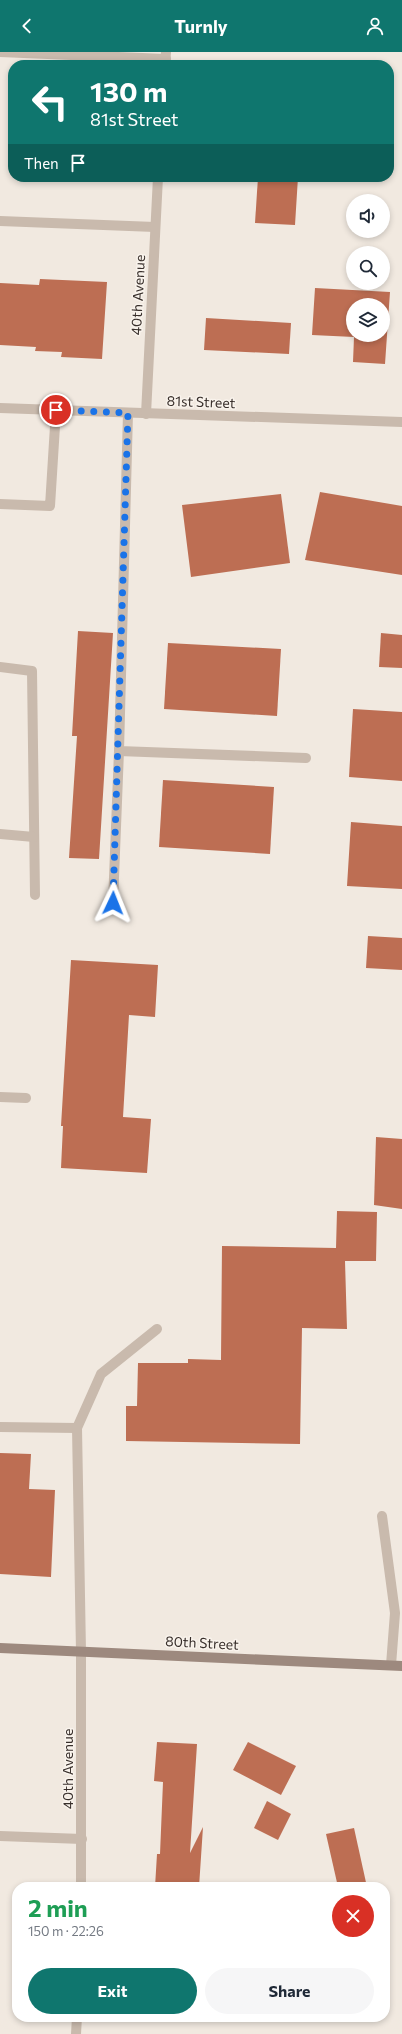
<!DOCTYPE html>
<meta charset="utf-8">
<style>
body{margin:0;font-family:Commissioner,sans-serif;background:#f6f6f7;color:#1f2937;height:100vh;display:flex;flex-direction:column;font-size:15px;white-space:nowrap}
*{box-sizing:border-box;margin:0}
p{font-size:13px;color:#747a83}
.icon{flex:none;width:22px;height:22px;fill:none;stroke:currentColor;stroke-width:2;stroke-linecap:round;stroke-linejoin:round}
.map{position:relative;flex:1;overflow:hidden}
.panel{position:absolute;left:12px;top:1830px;width:378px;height:140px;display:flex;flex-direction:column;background:#fff;border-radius:16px;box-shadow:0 2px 6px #0003}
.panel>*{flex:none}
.guide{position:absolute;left:8px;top:8px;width:386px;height:122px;border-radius:16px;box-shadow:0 2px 6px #0003;background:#0f766e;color:#fff;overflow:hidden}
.fabs{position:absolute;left:346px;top:142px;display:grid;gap:8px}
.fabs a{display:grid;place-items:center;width:44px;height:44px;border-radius:50%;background:#fff;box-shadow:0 2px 6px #0003;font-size:20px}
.pin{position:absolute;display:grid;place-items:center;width:34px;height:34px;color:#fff;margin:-17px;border:2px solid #fff;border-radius:50%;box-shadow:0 1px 4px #0007}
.me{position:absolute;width:44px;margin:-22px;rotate:2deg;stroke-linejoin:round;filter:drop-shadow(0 0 3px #0008)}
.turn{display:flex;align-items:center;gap:14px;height:84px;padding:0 16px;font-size:18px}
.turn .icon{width:52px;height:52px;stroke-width:2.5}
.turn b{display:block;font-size:28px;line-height:34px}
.then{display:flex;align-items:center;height:38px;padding:0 16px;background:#0003;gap:8px;font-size:15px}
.round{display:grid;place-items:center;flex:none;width:42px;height:42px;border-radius:21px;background:#f6f6f7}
.headline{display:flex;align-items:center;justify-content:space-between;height:68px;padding:0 16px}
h1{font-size:24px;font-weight:700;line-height:30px;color:#1e9e55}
.primary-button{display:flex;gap:8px;margin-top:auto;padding:8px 16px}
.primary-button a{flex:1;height:46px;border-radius:24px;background:#0f766e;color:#fff;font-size:16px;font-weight:700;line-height:46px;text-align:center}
.primary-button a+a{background:#f6f6f7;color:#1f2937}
header{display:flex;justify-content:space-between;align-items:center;height:52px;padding:0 16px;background:#0f766e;color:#fff;font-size:18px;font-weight:700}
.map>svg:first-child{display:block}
.building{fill:#bd6e53;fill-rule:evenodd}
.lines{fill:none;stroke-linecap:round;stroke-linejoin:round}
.lane{stroke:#c9baad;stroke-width:10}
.street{stroke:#c9baad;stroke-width:10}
.secondary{stroke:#9d897e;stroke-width:10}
.route{stroke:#1a73e8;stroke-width:7;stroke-dasharray:0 12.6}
.labels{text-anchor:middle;stroke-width:3;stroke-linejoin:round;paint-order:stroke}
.street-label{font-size:14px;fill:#382f2b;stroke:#f9f3ec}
</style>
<header><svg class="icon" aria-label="back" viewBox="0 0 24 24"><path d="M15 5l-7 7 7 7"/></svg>Turnly<svg class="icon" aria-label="person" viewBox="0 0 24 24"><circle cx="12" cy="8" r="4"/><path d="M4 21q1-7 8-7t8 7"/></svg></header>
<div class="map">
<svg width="402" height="1982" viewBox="0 0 402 1982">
<rect width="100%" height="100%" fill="#f1e9e0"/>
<g class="building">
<path d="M 258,125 L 298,125 L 295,173 L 255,171 Z"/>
<path d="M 40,227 L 107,230 L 102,307 L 61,305 L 62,300 L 35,299 L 36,295 L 0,293 L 0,231 L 39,233 Z"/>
<path d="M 315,236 L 390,240 L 385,312 L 353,310 L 354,285 L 312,283 ZM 353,253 L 383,253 L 383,283 L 353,283 Z"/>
<path d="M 206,266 L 291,271 L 289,302 L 204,298 Z"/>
<path d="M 320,440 L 402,454 L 402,523 L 305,508 Z"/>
<path d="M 281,442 L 290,511 L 191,525 L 182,453 Z"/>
<path d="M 78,579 L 113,581 L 99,807 L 69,806 L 77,684 L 72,684 Z"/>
<path d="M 381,581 L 402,583 L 402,616 L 379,615 Z"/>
<path d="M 168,591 L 281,597 L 277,664 L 164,657 Z"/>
<path d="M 353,657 L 402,660 L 402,729 L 349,725 Z"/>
<path d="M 163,728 L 274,735 L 270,802 L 159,795 Z"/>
<path d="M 351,770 L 402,774 L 402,837 L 347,834 Z"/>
<path d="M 368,884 L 402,886 L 402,918 L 366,916 Z"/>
<path d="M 71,908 L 158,913 L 155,965 L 129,963 L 123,1065 L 151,1067 L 147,1121 L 61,1116 L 63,1074 L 61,1074 Z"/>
<path d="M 376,1085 L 402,1087 L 402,1157 L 374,1153 Z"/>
<path d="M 337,1159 L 377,1160 L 376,1209 L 345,1209 L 347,1277 L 302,1276 L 300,1392 L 126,1389 L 126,1354 L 137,1354 L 138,1311 L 188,1311 L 188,1307 L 221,1308 L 222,1194 L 336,1196 Z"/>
<path d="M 0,1401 L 31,1402 L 29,1437 L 55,1438 L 51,1525 L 0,1522 Z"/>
<path d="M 157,1690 L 197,1692 L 190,1801 L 203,1775 L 199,1835 L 155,1835 L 157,1802 L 160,1802 L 163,1730 L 154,1729 Z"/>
<path d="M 248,1690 L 296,1714 L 281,1743 L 233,1718 Z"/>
<path d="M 267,1749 L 291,1762 L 278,1788 L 254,1776 Z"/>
<path d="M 354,1776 L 367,1835 L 338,1835 L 326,1782 Z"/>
</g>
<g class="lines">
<g class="lane">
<path d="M 0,0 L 166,7"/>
<path d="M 0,169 L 155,175"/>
<path d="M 128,361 L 119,699 L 306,706"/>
<path d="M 0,452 L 50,454 L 56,358"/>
<path d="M 0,615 L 32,619 L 35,843"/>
<path d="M 0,782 L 34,785"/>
<path d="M 113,851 L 119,699"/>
<path d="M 0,1045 L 26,1046"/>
<path d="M 0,1375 L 77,1376"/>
<path d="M 382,1464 L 395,1561 L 391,1613"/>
<path d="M 81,1600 L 77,1376 L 101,1322 L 157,1277"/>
<path d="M 0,1784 L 82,1787"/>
</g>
<g class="street">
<path d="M 165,13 L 166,0"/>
<path d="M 0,356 L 402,370"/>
<path d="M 146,362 L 158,125"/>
<path d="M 81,1835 L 81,1600"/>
<path d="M 76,1982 L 77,1965"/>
</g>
<path class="secondary" d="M 0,1596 L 402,1614"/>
</g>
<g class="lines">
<path class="route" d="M 56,358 L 128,361 L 113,851"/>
</g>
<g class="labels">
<g class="street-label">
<text transform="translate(138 243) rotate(-87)" y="5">40th Avenue</text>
<text transform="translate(201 350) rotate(2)" y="5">81st Street</text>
<text transform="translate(202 1591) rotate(3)" y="5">80th Street</text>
<text transform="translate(68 1717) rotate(-90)" y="5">40th Avenue</text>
</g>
</g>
</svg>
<div class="fabs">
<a><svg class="icon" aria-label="sound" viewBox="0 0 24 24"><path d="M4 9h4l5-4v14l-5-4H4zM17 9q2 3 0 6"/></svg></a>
<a><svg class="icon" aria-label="search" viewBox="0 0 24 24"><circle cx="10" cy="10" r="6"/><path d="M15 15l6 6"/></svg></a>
<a><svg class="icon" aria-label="layers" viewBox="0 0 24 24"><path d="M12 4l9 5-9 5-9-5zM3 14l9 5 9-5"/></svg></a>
</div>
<div class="pin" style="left:56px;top:358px;background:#d93025"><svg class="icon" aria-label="arrive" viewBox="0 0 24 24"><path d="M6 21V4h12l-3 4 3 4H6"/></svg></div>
<svg class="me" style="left:113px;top:851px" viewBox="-20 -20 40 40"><path d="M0-17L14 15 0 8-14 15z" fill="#1a73e8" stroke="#fff" stroke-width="4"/></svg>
<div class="guide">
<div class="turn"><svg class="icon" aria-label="left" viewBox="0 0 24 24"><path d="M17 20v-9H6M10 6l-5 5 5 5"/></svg><div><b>130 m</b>81st Street</div></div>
<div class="then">Then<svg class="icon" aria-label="arrive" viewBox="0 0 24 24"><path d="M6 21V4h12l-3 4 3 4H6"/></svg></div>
</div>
<section class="panel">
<div class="headline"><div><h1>2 min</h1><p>150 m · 22:26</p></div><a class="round" style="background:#d93025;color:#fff"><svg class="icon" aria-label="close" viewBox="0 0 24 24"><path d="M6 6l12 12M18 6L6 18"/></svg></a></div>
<div class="primary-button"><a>Exit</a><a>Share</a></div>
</section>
</div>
